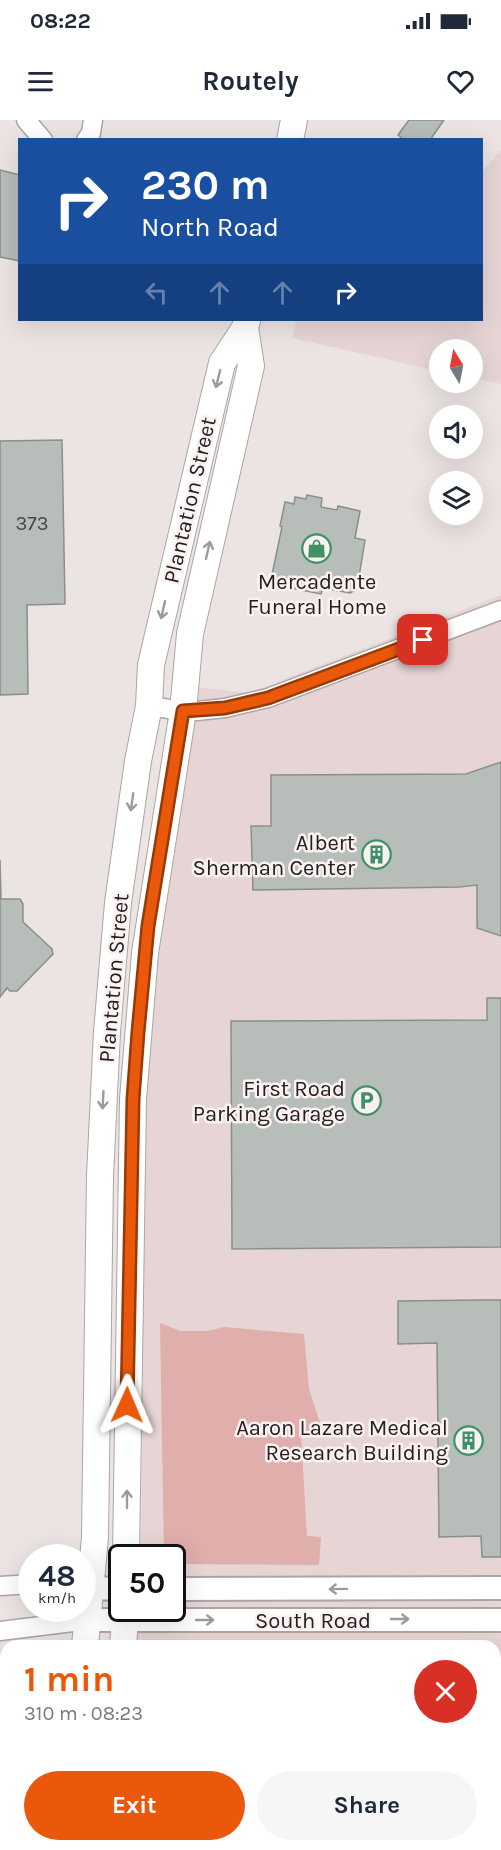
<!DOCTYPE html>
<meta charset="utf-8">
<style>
body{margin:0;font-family:Karla,sans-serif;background:#f6f6f7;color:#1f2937;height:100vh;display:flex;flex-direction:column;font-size:22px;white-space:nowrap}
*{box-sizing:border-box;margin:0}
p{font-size:20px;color:#747a83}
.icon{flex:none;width:33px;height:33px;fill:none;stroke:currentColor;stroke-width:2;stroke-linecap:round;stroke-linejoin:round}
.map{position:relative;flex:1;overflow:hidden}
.panel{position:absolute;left:0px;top:1520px;width:501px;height:212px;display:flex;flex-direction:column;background:#fff;border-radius:18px 18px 0 0;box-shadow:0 6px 24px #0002}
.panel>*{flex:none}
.guide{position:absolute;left:18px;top:18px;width:465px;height:183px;border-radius:0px;box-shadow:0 6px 24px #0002;background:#1a4fa0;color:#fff;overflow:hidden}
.needle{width:39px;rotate:350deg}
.fabs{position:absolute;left:429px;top:219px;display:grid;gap:12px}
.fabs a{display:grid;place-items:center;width:54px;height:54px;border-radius:50%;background:#fff;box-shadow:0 6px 24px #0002;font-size:30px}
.speed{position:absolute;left:18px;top:1424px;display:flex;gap:12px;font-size:30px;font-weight:700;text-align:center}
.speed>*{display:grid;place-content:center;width:78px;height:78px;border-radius:50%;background:#fff;box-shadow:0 6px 24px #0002;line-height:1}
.speed small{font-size:15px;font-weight:400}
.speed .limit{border:3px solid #111;border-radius:9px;background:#fff;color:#111}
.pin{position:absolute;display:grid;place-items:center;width:51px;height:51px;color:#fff;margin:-26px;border-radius:12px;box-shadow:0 3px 9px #0006}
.me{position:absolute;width:66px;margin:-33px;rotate:1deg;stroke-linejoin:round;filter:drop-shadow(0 0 4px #0008)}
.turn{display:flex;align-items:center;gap:21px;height:126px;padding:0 24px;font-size:27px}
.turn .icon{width:78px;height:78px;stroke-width:2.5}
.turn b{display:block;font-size:42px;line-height:51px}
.lanes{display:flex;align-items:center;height:57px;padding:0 24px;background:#0003;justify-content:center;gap:30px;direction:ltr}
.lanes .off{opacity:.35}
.round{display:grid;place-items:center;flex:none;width:63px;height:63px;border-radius:32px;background:#f6f6f7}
.overview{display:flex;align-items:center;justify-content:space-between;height:102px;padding:0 24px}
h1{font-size:36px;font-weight:700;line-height:45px;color:#ea580c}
.button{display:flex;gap:12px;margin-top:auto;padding:12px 24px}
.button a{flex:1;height:69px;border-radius:36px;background:#ea580c;color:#fff;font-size:24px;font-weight:700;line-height:69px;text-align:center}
.button a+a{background:#f6f6f7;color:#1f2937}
.status{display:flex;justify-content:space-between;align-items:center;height:42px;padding:0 30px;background:#fff;direction:ltr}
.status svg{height:16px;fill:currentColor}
header{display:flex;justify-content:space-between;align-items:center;height:78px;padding:0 24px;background:#fff;font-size:27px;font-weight:700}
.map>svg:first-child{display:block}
.built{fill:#e6d5d4}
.green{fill:#e0aeab}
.building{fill:#b7beba;stroke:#898f8b;stroke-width:1.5}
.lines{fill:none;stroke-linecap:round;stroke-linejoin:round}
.minor-casing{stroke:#aca5a4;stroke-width:21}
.tertiary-casing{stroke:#aca5a4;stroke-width:26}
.secondary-casing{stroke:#aca5a4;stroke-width:28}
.minor{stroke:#fff;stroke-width:18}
.tertiary{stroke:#fff;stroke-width:22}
.secondary{stroke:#fff;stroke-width:26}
.oneway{stroke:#9c9b9b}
.route-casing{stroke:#983908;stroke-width:15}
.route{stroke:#ea580c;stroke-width:10}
.labels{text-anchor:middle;stroke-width:5;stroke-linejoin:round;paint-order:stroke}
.number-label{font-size:20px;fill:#484846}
.street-label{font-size:22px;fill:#232020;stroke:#faf1f0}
.poi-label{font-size:22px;fill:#232020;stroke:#faf1f0;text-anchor:end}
</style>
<div class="status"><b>08:22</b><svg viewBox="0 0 49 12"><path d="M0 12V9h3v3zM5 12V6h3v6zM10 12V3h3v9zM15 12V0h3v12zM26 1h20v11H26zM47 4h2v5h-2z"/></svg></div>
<header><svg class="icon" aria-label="menu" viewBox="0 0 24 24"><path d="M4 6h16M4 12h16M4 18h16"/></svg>Routely<svg class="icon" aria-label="heart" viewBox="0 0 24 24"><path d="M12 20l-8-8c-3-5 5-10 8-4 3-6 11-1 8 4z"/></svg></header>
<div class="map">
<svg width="501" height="1730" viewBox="0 0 501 1730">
<rect width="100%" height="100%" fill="#ece4e3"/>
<g class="built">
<path d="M 501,30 L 501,264 L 473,258 L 472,230 L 440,230 L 439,251 L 292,218 L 297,200 L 482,200 L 482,52 Z"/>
<path d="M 501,475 L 501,1730 L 97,1730 L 99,1725 L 495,1725 L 495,1526 L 136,1525 L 138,1488 L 172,1488 L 172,1437 L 141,1437 L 145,1022 L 151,862 L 196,567 L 249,573 Z"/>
</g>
<path class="green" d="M 160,1203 L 181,1211 L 207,1211 L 224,1207 L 304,1214 L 309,1269 L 324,1315 L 301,1315 L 307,1416 L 321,1417 L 319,1445 L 173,1444 L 172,1437 L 164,1437 Z"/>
<g class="building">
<path d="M 409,0 L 444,0 L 430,20 L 404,20 L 398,15 Z"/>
<path d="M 0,50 L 20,55 L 20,141 L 0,137 Z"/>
<path d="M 62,320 L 65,484 L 27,485 L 28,574 L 0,575 L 0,321 Z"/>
<path d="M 307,375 L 322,378 L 321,387 L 337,390 L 338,386 L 360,391 L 355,418 L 365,420 L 357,469 L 350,473 L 323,468 L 321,474 L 270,464 L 282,407 L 280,406 L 285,382 L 294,384 L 295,377 L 306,379 Z"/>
<path d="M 501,642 L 501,816 L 477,808 L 477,765 L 459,767 L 253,770 L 251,706 L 271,706 L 271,655 L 466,654 Z"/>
<path d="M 0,740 L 1,779 L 20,779 L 23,784 L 23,802 L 52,829 L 53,834 L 17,871 L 10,871 L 7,868 L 0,877 Z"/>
<path d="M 487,878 L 501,878 L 501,1127 L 232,1129 L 231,901 L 487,900 Z"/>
<path d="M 481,1180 L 501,1180 L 501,1437 L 482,1437 L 481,1416 L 439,1417 L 437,1223 L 398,1224 L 398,1181 Z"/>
</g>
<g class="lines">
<defs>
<g id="minor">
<path d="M 26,0 L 43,20"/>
<path d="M 86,20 L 91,13 L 93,0"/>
<path d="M 149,586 L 183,591 L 197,591 L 225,588 L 268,578 L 501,490"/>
<path d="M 0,1466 L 32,1464"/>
<path d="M 0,1511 L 89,1500"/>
</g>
<g id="tertiary">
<path d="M 91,1468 L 122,1469"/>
<path d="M 172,1469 L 501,1468"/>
<path d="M 89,1500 L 501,1500"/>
</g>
<g id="secondary">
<path d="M 290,20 L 294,0"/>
<path d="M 126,1437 L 133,979 L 145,833 L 183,591 L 190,514 L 251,246 L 245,208"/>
<path d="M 85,1526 L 95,1417 L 100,1056 L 107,912 L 118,783 L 138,641 L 149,586 L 151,545 L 222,243 L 245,208 L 247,200"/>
<path d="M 123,1526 L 126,1488"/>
<path d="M 41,1730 L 43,1725"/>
<path d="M 83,1730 L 84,1725"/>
</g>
</defs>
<use href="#minor" class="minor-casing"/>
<use href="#tertiary" class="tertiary-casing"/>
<use href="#secondary" class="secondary-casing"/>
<use href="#minor" class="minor"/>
<use href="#tertiary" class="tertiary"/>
<use href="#secondary" class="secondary"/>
</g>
<defs><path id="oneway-shaft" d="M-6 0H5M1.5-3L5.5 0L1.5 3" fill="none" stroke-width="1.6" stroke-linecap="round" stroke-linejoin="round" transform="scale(1.5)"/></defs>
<g class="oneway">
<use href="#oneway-shaft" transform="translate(218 259) rotate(104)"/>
<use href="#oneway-shaft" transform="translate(208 430) rotate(-77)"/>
<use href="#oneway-shaft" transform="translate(163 490) rotate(103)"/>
<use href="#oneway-shaft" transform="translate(132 682) rotate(98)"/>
<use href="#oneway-shaft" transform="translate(103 980) rotate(93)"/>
<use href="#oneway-shaft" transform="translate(127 1379) rotate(-90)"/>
<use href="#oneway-shaft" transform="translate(338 1469) rotate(179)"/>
<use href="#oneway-shaft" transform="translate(400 1499)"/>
<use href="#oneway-shaft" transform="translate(205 1500)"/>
</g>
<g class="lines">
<defs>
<path id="route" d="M 127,1285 L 133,979 L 138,912 L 148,806 L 183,591 L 225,588 L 268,578 L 423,520"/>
</defs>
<use href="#route" class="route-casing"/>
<use href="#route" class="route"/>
</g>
<defs>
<symbol id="shop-ring" viewBox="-11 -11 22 22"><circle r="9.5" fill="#faf1f0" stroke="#3e9265" stroke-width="1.5"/><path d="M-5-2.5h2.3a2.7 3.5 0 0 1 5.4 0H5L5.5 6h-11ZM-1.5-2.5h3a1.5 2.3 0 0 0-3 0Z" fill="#3e9265"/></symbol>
<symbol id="building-ring" viewBox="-11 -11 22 22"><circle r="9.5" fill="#faf1f0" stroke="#3e9265" stroke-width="1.5"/><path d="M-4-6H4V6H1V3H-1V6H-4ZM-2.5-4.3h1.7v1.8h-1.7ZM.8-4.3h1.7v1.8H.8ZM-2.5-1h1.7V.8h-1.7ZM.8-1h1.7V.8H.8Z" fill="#3e9265"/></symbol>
<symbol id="parking-ring" viewBox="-11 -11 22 22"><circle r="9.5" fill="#faf1f0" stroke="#3e9265" stroke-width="1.5"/><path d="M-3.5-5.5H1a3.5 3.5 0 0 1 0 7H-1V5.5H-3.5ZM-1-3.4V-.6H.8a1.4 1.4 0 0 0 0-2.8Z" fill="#3e9265"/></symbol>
</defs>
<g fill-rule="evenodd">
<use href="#shop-ring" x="300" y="412" width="33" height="33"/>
<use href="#building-ring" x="360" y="718" width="33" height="33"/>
<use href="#parking-ring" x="350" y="964" width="33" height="33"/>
<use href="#building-ring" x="452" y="1304" width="33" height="33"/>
</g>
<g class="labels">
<g class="number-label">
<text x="32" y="410">373</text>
</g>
<g class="street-label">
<text transform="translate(189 380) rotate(-77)" y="8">Plantation Street</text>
<text transform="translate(113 858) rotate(-85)" y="8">Plantation Street</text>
<text x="313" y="1508">South Road</text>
</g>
<g class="poi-label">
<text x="317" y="469" text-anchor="middle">Mercadente<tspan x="317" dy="25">Funeral Home</tspan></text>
<text x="355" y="730">Albert<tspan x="355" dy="25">Sherman Center</tspan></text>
<text x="345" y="976">First Road<tspan x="345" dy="25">Parking Garage</tspan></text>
<text x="448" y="1315">Aaron Lazare Medical<tspan x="448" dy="25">Research Building</tspan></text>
</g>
</g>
</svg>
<div class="fabs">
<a><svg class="needle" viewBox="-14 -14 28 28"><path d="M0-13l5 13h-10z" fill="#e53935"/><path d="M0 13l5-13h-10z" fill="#747a83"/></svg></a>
<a><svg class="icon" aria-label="sound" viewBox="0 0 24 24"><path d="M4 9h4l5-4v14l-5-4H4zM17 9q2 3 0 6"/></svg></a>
<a><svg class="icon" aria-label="layers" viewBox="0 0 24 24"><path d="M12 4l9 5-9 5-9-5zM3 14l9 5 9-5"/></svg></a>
</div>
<div class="speed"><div>48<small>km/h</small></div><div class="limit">50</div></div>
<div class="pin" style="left:423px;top:520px;background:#d93025"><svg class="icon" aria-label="arrive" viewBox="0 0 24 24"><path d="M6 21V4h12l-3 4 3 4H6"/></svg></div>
<svg class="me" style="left:127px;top:1285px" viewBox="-20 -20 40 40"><path d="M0-17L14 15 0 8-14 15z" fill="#ea580c" stroke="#fff" stroke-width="4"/></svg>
<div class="guide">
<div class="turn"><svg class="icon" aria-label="right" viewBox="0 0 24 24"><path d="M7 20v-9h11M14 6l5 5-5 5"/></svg><div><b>230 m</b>North Road</div></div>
<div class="lanes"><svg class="icon off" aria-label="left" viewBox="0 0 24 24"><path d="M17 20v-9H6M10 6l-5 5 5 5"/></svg><svg class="icon off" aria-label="ahead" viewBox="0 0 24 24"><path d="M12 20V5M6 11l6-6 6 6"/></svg><svg class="icon off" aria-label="ahead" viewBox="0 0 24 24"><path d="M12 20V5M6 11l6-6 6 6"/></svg><svg class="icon" aria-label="right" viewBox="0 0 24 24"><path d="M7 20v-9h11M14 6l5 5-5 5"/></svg></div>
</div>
<section class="panel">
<div class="overview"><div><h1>1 min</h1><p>310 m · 08:23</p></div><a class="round" style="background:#d93025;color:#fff"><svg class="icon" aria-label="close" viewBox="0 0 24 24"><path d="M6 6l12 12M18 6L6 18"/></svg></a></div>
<div class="button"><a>Exit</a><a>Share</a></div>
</section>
</div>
